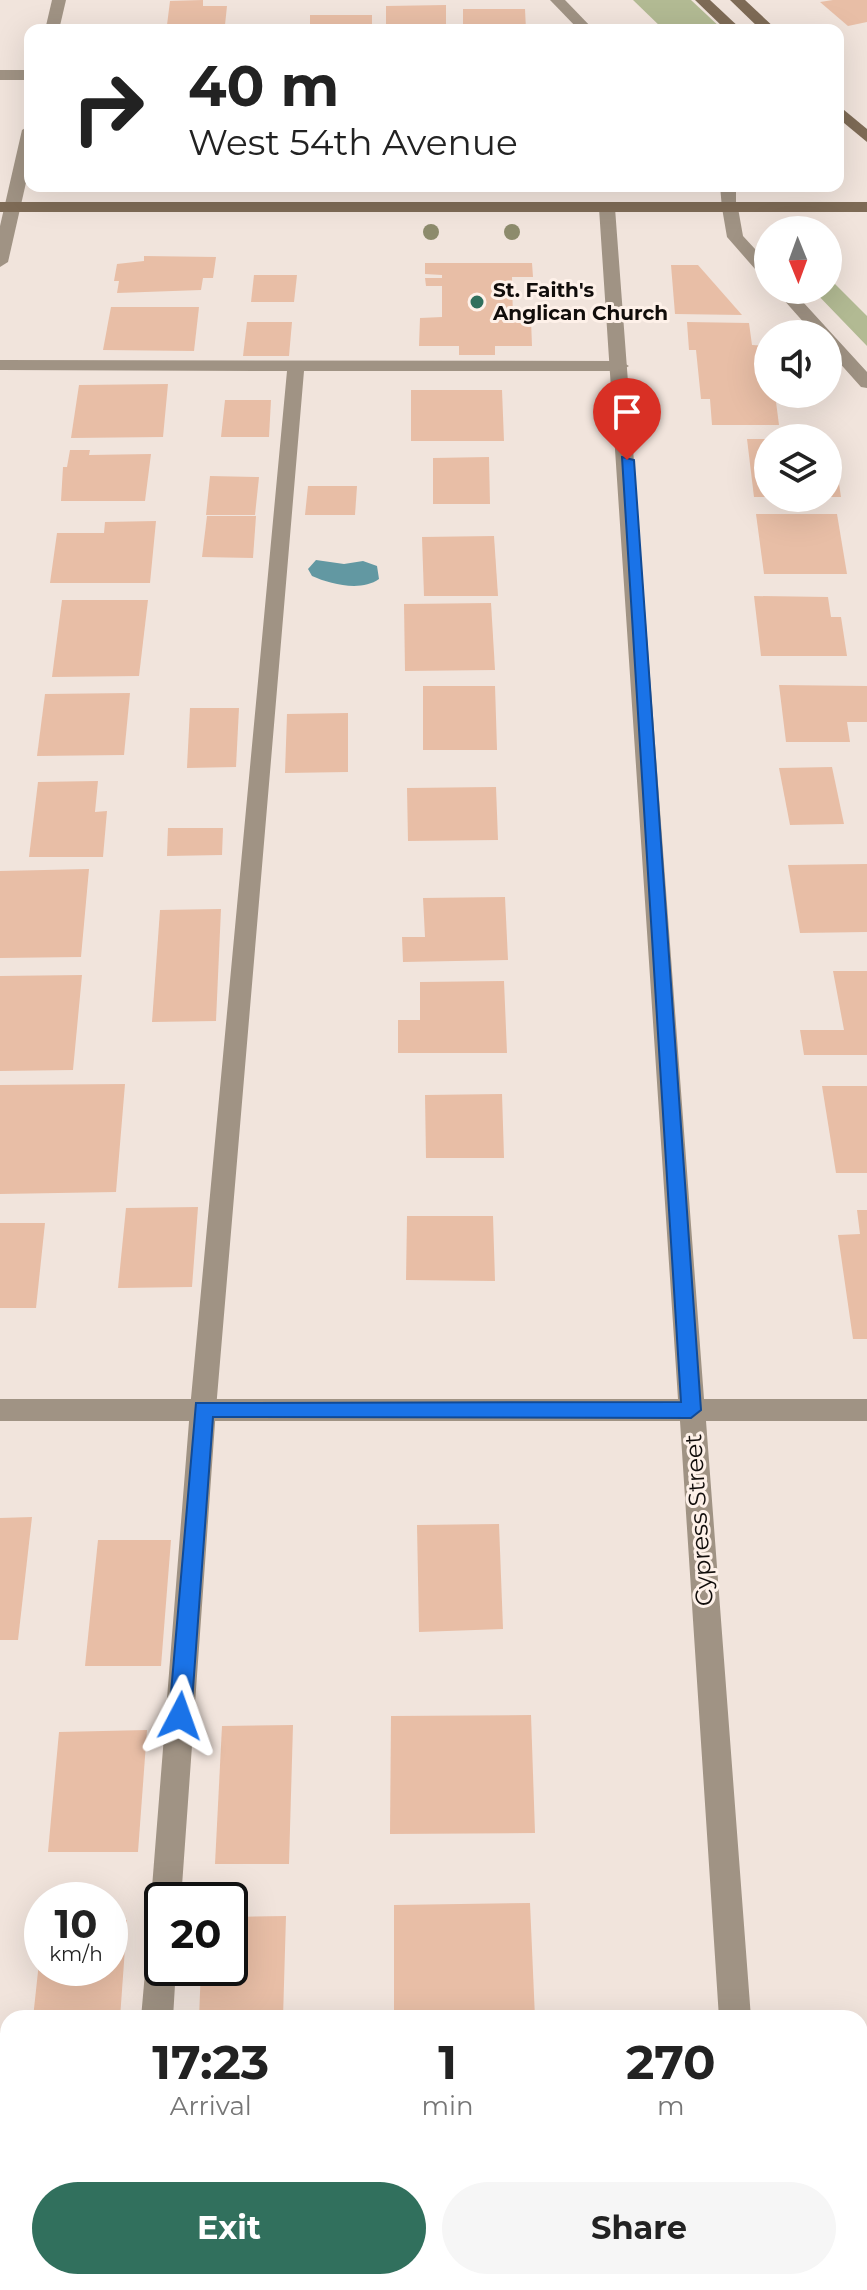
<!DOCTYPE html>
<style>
body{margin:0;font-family:Montserrat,sans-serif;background:#f6f6f6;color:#222;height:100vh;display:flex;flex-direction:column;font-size:30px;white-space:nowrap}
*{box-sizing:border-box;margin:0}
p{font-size:26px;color:#767676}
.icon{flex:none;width:44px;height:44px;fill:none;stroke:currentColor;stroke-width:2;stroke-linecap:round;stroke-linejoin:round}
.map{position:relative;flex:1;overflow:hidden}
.drawer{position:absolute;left:0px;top:2010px;width:868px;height:280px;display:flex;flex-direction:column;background:#fff;border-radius:24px 24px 0 0;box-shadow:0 8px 32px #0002}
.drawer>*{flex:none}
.hud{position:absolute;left:24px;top:24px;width:820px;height:168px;border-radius:16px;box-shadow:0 8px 32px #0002;background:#fff;color:#222;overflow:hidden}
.needle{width:52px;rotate:179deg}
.controls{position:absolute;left:754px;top:216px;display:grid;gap:16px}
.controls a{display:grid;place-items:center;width:88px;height:88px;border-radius:50%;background:#fff;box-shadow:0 8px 32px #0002;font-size:40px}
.speed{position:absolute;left:24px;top:1882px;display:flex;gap:16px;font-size:40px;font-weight:700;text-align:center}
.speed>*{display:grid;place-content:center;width:104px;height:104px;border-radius:50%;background:#fff;box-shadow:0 8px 32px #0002;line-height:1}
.speed small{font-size:20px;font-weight:400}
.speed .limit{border:4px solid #111;border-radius:12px;background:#fff;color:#111}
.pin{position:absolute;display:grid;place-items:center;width:68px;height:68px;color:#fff;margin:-82px -34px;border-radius:50% 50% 50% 0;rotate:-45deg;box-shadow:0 0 8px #0007}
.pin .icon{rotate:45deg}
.me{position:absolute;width:88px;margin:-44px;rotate:4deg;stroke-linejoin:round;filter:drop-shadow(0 0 6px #0008)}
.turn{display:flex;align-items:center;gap:28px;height:168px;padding:0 32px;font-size:36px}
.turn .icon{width:104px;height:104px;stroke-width:2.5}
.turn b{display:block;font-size:56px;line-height:68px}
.eta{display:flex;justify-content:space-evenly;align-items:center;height:136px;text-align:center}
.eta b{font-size:48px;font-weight:700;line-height:56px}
.action{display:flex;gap:16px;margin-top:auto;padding:16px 32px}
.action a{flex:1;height:92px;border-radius:48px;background:#31705d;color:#fff;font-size:32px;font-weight:700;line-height:92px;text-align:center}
.action a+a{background:#f6f6f6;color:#222}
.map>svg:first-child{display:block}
.green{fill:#b2ba93}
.water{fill:#6298a2}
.building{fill:#e8bea6}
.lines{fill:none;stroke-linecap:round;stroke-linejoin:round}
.lane{fill:#a09384;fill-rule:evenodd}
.street{fill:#a09384;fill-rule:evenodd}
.secondary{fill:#7e6b56;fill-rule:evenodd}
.tree{fill:#8d8b6c}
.route{fill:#1a73e8;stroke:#114b97;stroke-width:2}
.poi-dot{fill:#31705d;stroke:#fef1e9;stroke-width:3}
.labels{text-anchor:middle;stroke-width:6;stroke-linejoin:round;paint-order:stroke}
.far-poi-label{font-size:20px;font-weight:bold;fill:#110d0b;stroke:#fef1e9;text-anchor:start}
.street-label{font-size:24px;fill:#110d0b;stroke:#fef1e9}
</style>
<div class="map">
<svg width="867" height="2290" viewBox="0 0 867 2290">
<rect width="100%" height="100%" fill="#f1e4dc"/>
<g class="green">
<path d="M 633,0 L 691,0 L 723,30 L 664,30 Z"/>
<path d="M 828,277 L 867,316 L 867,346 L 813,290 L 828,290 Z"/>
</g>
<path class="water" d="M 316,560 L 344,564 L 363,561 L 377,566 L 379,579 C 361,592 330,584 312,576 L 308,569 Z"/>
<g class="building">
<path d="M 203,0 L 203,6 L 227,6 L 225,25 L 167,25 L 170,1 Z"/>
<path d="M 833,0 L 867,0 L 867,22 L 848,26 L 820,2 Z"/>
<path d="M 446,5 L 446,28 L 386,29 L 386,6 Z"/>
<path d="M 463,9 L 525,9 L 526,30 L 463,30 Z"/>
<path d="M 310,15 L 372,15 L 372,27 L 310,28 Z"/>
<path d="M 144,256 L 216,257 L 213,278 L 203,278 L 201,290 L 117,293 L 119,281 L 114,281 L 117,264 L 144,261 Z"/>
<path d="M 425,263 L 532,263 L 533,277 L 512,277 L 513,320 L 531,320 L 532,346 L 495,346 L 495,355 L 459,355 L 459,346 L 419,346 L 420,318 L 442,317 L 442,286 L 426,286 L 425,278 L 442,278 L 442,275 L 425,274 Z"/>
<path d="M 671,265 L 698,265 L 742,315 L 675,314 Z"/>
<path d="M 254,275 L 297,275 L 294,302 L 251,302 Z"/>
<path d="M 111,307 L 199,307 L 194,351 L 103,350 Z"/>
<path d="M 247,322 L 292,322 L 289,356 L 243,356 Z"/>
<path d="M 687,322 L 749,323 L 752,345 L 768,346 L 768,394 L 775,394 L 779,425 L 712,425 L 710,399 L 701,399 L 696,350 L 689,350 Z"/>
<path d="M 168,384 L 163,437 L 71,438 L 79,385 Z"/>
<path d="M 411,390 L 502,390 L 504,441 L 411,441 Z"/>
<path d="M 225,400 L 271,400 L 269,437 L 221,437 Z"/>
<path d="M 747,439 L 768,439 L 768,497 L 754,497 Z"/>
<path d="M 70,450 L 90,450 L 89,455 L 151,454 L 145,501 L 61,501 L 63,467 L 67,467 Z"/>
<path d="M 489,457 L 490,504 L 433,504 L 433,458 Z"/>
<path d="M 828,470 L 837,470 L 841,497 L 828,497 Z"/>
<path d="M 210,476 L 259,477 L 255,515 L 206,515 Z"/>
<path d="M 308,486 L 357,486 L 355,515 L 305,515 Z"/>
<path d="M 756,514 L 837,514 L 847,574 L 764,574 Z"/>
<path d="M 207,516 L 256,516 L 253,558 L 202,557 Z"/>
<path d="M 156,521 L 150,583 L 50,583 L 57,533 L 104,533 L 105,522 Z"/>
<path d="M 494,536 L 498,596 L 424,596 L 422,537 Z"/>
<path d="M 754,596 L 828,597 L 831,617 L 841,617 L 847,656 L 761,656 Z"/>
<path d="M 62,600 L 148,600 L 139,676 L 52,677 Z"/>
<path d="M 491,603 L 495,670 L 405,671 L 404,604 Z"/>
<path d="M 779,685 L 867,686 L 867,722 L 847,722 L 850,742 L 786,742 Z"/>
<path d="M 423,686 L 495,686 L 497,750 L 423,750 Z"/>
<path d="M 130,693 L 124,755 L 37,756 L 45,694 Z"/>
<path d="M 190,708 L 239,708 L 236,767 L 187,768 Z"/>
<path d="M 348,713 L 348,772 L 285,773 L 287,714 Z"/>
<path d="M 832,767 L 844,824 L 790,825 L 779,768 Z"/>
<path d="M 98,781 L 95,812 L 107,811 L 103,857 L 29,857 L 38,782 Z"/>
<path d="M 496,787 L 498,840 L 408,841 L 407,788 Z"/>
<path d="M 168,828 L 223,828 L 222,855 L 167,856 Z"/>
<path d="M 867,864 L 867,932 L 800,933 L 788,865 Z"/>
<path d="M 89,869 L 81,957 L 0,958 L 0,871 Z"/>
<path d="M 505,897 L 508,960 L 403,962 L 402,937 L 425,937 L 423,898 Z"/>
<path d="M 221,909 L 216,1021 L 152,1022 L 160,910 Z"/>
<path d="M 833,971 L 867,971 L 867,1055 L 804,1055 L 800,1030 L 844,1030 Z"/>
<path d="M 82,975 L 73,1070 L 0,1071 L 0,976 Z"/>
<path d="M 504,981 L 507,1053 L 398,1053 L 398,1020 L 420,1020 L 420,982 Z"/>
<path d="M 125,1084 L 116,1192 L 0,1194 L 0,1085 Z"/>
<path d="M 822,1086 L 867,1086 L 867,1173 L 836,1173 Z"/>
<path d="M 502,1094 L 504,1158 L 426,1158 L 425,1095 Z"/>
<path d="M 198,1207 L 192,1287 L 118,1288 L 126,1208 Z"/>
<path d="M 857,1210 L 867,1210 L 867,1339 L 853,1339 L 838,1235 L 860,1234 Z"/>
<path d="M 407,1216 L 493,1216 L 495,1281 L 406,1280 Z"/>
<path d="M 0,1223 L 45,1223 L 36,1308 L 0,1308 Z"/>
<path d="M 32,1517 L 18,1640 L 0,1640 L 0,1518 Z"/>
<path d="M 499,1524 L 503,1629 L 419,1632 L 417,1525 Z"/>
<path d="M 98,1540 L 171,1540 L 161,1666 L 85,1666 Z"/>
<path d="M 531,1715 L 535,1833 L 390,1834 L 391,1716 Z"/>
<path d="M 293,1725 L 289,1864 L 215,1864 L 222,1726 Z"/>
<path d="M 147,1730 L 138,1852 L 48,1852 L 59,1732 Z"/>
<path d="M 530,1903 L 535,2018 L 394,2018 L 394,1905 Z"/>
<path d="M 286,1916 L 283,2018 L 199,2018 L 201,1968 L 230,1968 L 230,1917 Z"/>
<path d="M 110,1920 L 127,1920 L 120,2018 L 33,2018 L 40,1953 L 42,1968 L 110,1968 Z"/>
<path d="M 15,2282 L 103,2282 L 102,2290 L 14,2290 Z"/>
</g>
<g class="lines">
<g class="lane">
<path d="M 550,0 L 565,0 L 594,30 L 579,30 Z"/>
<rect x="0" y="70" width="30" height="10"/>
<path d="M 720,186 L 736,186 L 736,211 L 722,208 Z"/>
<path d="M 0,360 L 620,361 L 629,366 L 620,371 L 304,371 L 216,1409 L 181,1900 L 162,1900 L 162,1913 L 155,1910 L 151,1900 L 190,1409 L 287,371 L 0,370 Z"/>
<path d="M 162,1935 L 162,1968 L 176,1968 L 173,2018 L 141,2018 L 147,1950 L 151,1940 Z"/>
<rect x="119" y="2282" width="34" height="8"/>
</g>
<g class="street">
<path d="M 52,0 L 66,0 L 59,30 L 45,30 Z"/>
<path d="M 30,125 L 30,165 L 8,262 L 0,267 L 0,226 L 22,130 Z"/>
<path d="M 607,203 L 615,208 L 704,1399 L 867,1399 L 867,1421 L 706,1421 L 751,2018 L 719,2018 L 680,1421 L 0,1421 L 0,1399 L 678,1399 L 599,208 Z"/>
<path d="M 730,203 L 738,208 L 743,236 L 768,263 L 768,278 L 762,277 L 727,237 L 722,208 Z"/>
<path d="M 775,290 L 792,290 L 867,372 L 867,388 L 861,387 L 828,350 L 828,334 L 814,334 Z"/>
<rect x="737" y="2282" width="34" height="8"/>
</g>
<g class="secondary">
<path d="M 695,0 L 710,0 L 742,30 L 726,30 Z"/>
<path d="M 730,0 L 745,0 L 777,30 L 761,30 Z"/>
<path d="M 838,105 L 867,129 L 867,142 L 838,118 Z"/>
<rect x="0" y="202" width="867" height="10"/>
</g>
</g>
<g class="tree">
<circle cx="431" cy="232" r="8"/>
<circle cx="512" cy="232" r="8"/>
</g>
<path class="route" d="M 622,457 L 634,460 L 701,1410 L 691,1418 L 213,1417 L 191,1716 L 188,1722 L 180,1725 L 173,1722 L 169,1716 L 196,1403 L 681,1402 Z"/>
<circle class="poi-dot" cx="477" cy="302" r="8"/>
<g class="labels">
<g class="far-poi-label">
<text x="493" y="297">St. Faith's<tspan x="493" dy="23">Anglican Church</tspan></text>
</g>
<g class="street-label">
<text transform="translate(699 1520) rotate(-94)" y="8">Cypress Street</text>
</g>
</g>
</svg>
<div class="controls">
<a><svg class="needle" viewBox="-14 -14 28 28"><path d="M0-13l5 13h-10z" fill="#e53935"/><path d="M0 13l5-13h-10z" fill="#767676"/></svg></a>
<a><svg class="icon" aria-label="sound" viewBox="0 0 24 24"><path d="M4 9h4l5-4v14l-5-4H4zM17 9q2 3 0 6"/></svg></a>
<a><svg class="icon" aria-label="layers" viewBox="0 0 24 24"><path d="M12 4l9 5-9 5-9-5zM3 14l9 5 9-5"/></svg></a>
</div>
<div class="speed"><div>10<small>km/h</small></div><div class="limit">20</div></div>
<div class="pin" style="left:627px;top:460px;background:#d93025"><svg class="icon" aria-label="arrive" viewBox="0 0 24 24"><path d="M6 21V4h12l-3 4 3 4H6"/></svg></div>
<svg class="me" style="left:180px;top:1716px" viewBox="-20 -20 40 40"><path d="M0-17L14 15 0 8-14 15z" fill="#1a73e8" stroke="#fff" stroke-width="4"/></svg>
<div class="hud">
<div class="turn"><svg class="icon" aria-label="right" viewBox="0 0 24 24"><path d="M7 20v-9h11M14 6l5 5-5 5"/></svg><div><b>40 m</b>West 54th Avenue</div></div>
</div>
<section class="drawer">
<div class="eta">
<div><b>17:23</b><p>Arrival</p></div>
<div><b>1</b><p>min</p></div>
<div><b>270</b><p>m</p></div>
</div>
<div class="action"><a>Exit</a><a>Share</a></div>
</section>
</div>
